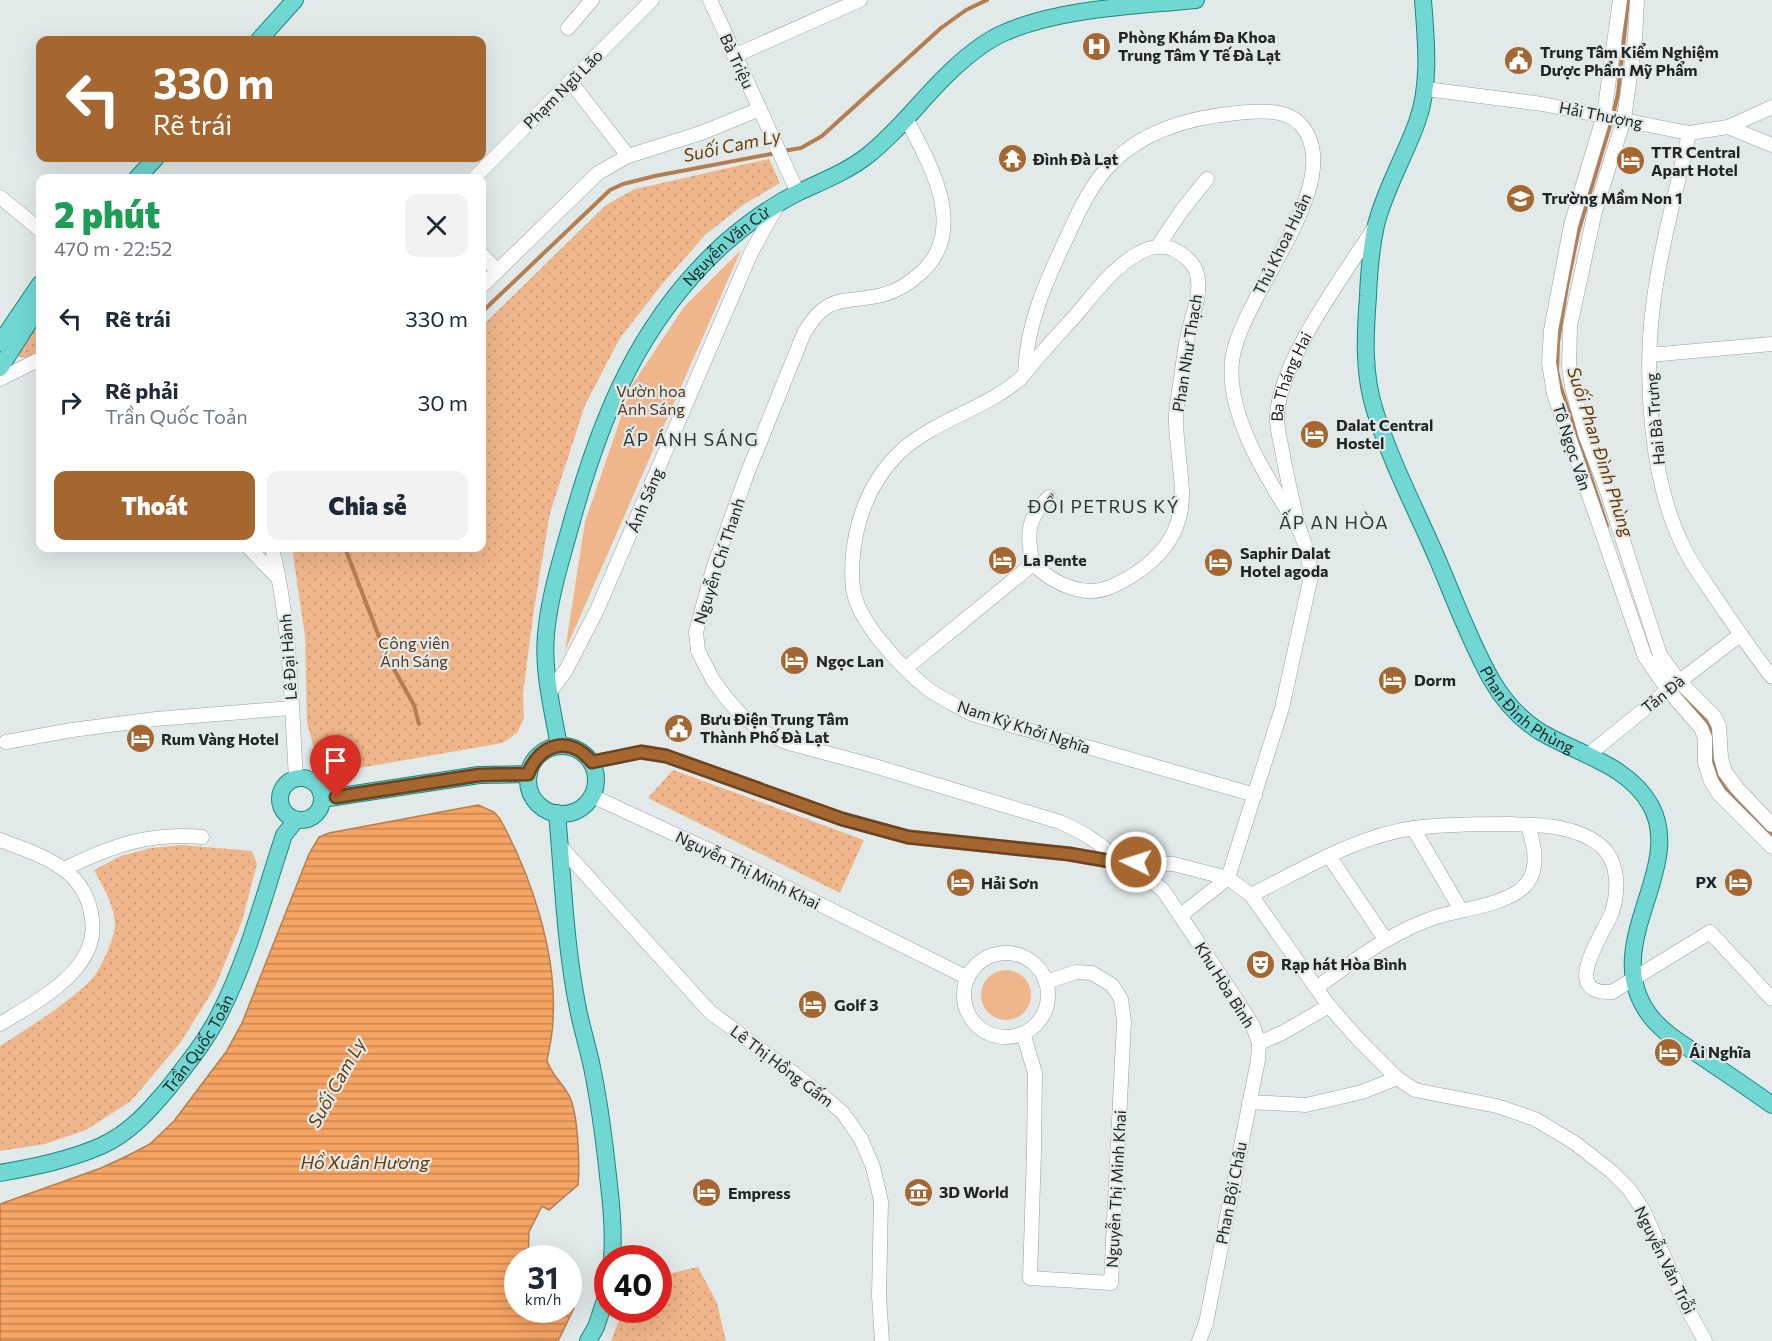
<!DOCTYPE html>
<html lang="vi">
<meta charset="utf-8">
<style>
body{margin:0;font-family:Commissioner,sans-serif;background:#f2f2f3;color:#1f2937;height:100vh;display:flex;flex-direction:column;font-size:22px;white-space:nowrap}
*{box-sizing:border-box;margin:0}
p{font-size:20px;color:#747a83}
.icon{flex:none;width:33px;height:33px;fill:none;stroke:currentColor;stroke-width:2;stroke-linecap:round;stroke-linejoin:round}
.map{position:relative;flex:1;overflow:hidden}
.drawer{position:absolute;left:36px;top:174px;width:450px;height:378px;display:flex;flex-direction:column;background:#fff;border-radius:12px;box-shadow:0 6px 24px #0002}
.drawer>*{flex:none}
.hud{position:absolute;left:36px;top:36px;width:450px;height:126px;border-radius:12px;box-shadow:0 6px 24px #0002;background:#a6662f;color:#fff;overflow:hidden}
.speed{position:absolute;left:504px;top:1245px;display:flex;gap:12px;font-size:30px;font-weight:700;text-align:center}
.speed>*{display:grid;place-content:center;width:78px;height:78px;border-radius:50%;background:#fff;box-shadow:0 6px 24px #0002;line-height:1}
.speed small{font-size:15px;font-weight:400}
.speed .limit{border:9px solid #d22;background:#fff;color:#111}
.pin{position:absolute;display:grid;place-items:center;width:51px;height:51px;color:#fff;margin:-62px -26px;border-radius:50% 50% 50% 0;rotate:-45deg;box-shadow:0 0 6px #0007}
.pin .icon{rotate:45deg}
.me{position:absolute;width:66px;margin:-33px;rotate:274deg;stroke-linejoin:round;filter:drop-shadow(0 0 4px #0008)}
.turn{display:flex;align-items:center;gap:21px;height:126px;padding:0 18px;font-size:27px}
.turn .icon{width:78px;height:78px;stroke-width:2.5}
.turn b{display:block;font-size:42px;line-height:51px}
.round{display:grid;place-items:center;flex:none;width:63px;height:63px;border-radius:12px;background:#f2f2f3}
.head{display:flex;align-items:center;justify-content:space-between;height:102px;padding:0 18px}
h1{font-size:36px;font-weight:800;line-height:45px;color:#1e9e55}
.cta{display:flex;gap:12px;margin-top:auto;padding:12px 18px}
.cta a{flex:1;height:69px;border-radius:12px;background:#a6662f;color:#fff;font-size:24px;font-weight:800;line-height:69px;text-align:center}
.cta a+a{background:#f2f2f3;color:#1f2937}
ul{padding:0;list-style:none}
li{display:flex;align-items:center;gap:18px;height:84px;padding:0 18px}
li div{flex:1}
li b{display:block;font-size:22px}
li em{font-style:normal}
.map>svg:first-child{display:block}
.park{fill:url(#park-dots)}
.garden{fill:#f0b68b}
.water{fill:url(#water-rules);stroke:#b67e50;stroke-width:1.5}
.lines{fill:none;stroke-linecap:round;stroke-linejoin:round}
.stream{stroke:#b67e50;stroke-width:4}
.minor-casing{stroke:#98a1a0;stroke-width:15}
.major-casing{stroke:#188883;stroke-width:18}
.minor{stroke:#fff;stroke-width:14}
.major{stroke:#71d7d3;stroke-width:16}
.route-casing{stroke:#6c421f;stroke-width:15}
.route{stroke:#a6662f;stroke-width:10}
.labels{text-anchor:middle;stroke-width:4.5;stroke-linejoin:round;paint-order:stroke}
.poi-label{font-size:16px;font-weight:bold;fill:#222525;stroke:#e1eae9;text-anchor:start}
.street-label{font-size:16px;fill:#222525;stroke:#e1eae9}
.park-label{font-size:16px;fill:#59371c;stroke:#e1eae9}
.water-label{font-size:18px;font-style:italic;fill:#6d3904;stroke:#e1eae9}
.neighbourhood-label{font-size:18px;letter-spacing:1.5px;fill:#2e3535;stroke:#e1eae9}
</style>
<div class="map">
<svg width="1772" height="1341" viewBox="0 0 1772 1341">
<defs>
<pattern id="park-dots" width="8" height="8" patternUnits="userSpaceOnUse" patternTransform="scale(1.5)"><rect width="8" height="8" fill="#f0b68b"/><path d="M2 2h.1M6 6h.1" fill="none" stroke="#ce9c78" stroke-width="1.8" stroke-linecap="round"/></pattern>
<pattern id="water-rules" width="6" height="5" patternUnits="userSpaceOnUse" patternTransform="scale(1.5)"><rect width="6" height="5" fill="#f6a463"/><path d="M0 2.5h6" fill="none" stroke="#c78551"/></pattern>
</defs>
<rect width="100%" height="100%" fill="#e1eae9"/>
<g class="park">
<path d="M 769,159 L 780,183 L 743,205 L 705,235 L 663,283 L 620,338 L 585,405 L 550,513 L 534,609 L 523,693 L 524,718 L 517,733 L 502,743 L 337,772 L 315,752 L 307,723 L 305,636 L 292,548 L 482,548 L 482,326 L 606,205 L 635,189 Z"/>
<path d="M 40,320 L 40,353 L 25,358 L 17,356 Z"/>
<path d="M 673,770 L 864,840 L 840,893 L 648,798 Z"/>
<path d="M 182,845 L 252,851 L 257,864 L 242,921 L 215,987 L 181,1042 L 131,1101 L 86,1130 L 45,1144 L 0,1151 L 0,1046 C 29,1028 66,1004 90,981 C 100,972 114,939 115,926 C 115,906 103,887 94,870 L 121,856 L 151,848 Z"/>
<path d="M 698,1267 L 717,1303 L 726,1341 L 611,1341 L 623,1310 L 658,1310 L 659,1276 Z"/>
</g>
<g class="garden">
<path d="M 741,250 L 565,651 L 585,522 L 632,385 L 684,307 Z"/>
<circle cx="1006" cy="995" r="25"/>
</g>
<path class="water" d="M 478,805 L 494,812 L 500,819 C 531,875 557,953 553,1018 C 553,1032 550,1046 547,1060 C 550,1075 566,1085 571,1100 C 578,1119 580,1164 578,1185 L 549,1210 L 542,1206 L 529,1232 L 528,1258 L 518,1258 L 518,1310 L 568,1310 L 569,1299 L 574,1308 L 558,1341 L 0,1341 L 0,1204 L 101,1168 L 127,1156 L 150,1144 L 174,1121 L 226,1052 L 242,1023 L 309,854 L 319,837 L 329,833 Z"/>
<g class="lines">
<g class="stream">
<path d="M 1613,115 L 1618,94 L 1628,0"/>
<path d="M 783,151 L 801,148 L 822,136 L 941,28 L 966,10 L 987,0"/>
<path d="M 482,312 L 610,190 L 623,184 L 655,176 L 776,153"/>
<path d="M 1607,526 L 1561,388 L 1557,371 L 1558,342 L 1567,286 L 1578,233 L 1611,122"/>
<path d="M 345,548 L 386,655 L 414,705 L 419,724"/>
<path d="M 1676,689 C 1688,701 1709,718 1712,736 C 1714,749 1711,761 1716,773 C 1725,795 1755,819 1772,835"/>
</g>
<defs>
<g id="minor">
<path d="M 710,0 L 798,193"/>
<path d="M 1620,0 L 1604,115 L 1571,225 L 1551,330 L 1549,363 L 1554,394 L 1645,657 L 1668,690 L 1701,728 L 1705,738 L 1705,763 L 1711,781 L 1719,794 L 1772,847"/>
<path d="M 1637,0 L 1635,39 L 1624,119 L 1595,211 L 1570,326 L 1569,367 L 1572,387 L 1586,437 L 1606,488 L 1660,655 L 1679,681 L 1714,716 L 1719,726 L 1721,758 L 1725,772 L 1737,788 L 1772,825"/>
<path d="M 568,28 L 592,0"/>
<path d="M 734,56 L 860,0"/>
<path d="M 570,81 L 628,156"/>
<path d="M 1426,89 L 1542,104 L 1689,133 L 1728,127 L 1772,107"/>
<path d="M 907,120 C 930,164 968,229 922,272 C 910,283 898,291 882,295 C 844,304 828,292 804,333 L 747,474 L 713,569 L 696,632 L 698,651 L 713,680 L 727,699 L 743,717 L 769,735 L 789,743 L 871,765 L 1060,822 C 1085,833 1102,844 1121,863 L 1173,864 L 1228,878 L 1251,895 L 1329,1006 L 1359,1040 L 1397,1078 L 1415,1090 L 1497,1106 L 1535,1119 L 1575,1143 L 1612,1172 L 1629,1189 L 1643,1210 L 1689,1312 L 1705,1341"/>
<path d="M 1728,127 L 1772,145"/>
<path d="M 1689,133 C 1677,190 1660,248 1653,306 C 1644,378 1650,480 1683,546 C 1692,565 1705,582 1717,600 C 1735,626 1752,652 1772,677"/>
<path d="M 474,178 L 652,0"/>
<path d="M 0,197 L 40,230"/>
<path d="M 1158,246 L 1182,210 L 1207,179"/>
<path d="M 482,255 L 498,271"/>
<path d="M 482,286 L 598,173 L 628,156 L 701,133 L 760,109"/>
<path d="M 1650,355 L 1772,344"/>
<path d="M 1025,372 C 1027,322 1047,279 1068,235 C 1079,210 1093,181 1113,162 C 1145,130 1193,117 1237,113 C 1257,111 1287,108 1301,125 C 1350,181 1239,297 1232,361 C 1226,418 1271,484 1300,531"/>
<path d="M 0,379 L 40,359"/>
<path d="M 249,548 L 278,578"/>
<path d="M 272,548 C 291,623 291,701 296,778"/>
<path d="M 1033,564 C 1026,534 1027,518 1049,497"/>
<path d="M 906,668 L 1033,564 C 1054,584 1086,600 1115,585 C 1154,566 1183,538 1182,492 C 1181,469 1177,446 1176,424 C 1175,409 1179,393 1181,379 C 1183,362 1185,346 1189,329 C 1193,314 1200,296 1198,280 C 1197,267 1189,258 1178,252 C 1167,244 1151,246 1139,253 C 1113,267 1094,294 1075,316 C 1057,336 1038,356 1021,378 C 986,409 937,419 901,451 C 879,472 864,500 857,530 C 853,548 851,570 853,588 C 857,622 903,669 928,689 C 942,699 957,706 972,714 L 1255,795"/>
<path d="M 549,693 L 566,670 L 597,610 L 751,253 L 778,204"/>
<path d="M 6,742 L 72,730 L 156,719 L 291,708"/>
<path d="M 1588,755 L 1668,690 L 1740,635"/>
<path d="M 592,762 L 641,752 L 666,756 L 842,819 L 908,837 L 1069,854 L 1121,863 L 1139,871 L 1163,890 L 1240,1005 L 1253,1026 L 1259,1043 L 1258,1060 L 1206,1323 L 1199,1341"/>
<path d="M 592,796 L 735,862 L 968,978"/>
<path d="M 1413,828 L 1461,910"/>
<path d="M 0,840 C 42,856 86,868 92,919 C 95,939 86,958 72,973 C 52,994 25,1009 0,1024"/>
<path d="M 560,846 L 710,1012 L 816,1090 L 843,1113 L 861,1139 L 873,1167 L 881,1201 L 879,1296 L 882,1341"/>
<path d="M 1329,856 L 1385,939"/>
<path d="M 64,869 C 111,846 149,832 202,837"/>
<path id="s1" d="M 1228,878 L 1282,708 L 1310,581 C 1311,563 1307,548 1300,531 C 1293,504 1287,478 1282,450 C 1280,439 1276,425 1277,414 C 1282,357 1343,277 1374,228"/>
<path d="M 1251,895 C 1302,870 1356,836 1414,828 C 1445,824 1477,824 1509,824 C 1540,825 1575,825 1600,845 C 1619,861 1619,890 1612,912 C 1604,934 1558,995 1612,992 L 1710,932 L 1772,999"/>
<path d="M 1181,915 L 1228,878"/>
<circle cx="1006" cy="995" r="42"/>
<path d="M 1316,988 C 1355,960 1392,931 1439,916 C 1463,909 1513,904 1528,882 C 1540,864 1533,843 1528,825"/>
<path d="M 1023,1033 L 1035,1073 L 1034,1152 L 1030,1278 L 1111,1283 L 1124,1021 L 1121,999 L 1112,985 L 1092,973 L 1076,972 L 1046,982"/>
<path d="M 1259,1043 L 1282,1033 L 1329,1006"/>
<path d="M 1249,1102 L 1306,1105 L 1362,1092 L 1397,1078"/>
</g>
<g id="major">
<path id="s2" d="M 1423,0 C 1426,40 1431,84 1417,122 C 1405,156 1385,189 1376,225 C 1371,248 1369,272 1368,296 C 1365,335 1363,374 1375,411 C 1390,459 1413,504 1433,549 C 1452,592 1468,638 1491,679 C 1503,700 1519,718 1539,731 C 1577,754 1628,764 1651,806 C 1686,871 1596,947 1651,1017 C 1666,1036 1688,1047 1708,1061 C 1729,1075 1751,1090 1772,1105"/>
<path d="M 259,40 L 295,0"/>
<path d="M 137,178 L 156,158"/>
<path d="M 0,343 L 40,284"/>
<path d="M 0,368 L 40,305"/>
<path id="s3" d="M 559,746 C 552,707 541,665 547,625 C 551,592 561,560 570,528 C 600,418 639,320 726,242 C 748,223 773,205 799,192 C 823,181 846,172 867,156 C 899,131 923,97 952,70 C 968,55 986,40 1006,32 C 1061,8 1137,6 1196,0"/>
<circle cx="562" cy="780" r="34"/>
<circle cx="301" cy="799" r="21"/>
<path d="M 322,799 L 479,775 L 529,774"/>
<path d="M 557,813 C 563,879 565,945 578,1009 C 582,1029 588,1048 592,1067 C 600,1106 605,1146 609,1185 C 612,1210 614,1234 612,1258"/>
<path id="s4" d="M 0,1173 C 34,1167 69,1160 101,1146 C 130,1133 150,1110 170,1086 C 187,1064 206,1041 219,1015 C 248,959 264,895 284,835 L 296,820"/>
<path d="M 588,1341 L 596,1327 L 608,1291"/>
</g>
</defs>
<use href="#minor" class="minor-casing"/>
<use href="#major" class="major-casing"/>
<use href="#minor" class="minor"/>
<use href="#major" class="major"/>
</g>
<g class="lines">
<defs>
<path id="route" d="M 336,797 L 479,775 L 528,774 C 540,743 570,735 592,762 L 641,752 L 666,756 L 842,819 L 908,837 L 1069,854 L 1121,863 L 1136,862"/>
</defs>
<use href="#route" class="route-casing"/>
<use href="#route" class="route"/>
</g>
<defs>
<symbol id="hospital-disc" viewBox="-11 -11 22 22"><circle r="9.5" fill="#a6662f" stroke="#e1eae9"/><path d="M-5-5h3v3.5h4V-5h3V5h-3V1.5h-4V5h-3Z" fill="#fff"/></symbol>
<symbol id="civic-disc" viewBox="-11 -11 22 22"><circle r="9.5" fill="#a6662f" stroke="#e1eae9"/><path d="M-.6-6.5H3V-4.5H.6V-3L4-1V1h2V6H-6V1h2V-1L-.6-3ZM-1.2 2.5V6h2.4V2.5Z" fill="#fff"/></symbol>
<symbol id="temple-disc" viewBox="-11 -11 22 22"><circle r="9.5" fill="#a6662f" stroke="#e1eae9"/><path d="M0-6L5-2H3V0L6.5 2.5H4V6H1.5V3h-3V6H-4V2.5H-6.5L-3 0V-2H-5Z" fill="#fff"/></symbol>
<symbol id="hotel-disc" viewBox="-11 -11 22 22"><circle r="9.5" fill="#a6662f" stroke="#e1eae9"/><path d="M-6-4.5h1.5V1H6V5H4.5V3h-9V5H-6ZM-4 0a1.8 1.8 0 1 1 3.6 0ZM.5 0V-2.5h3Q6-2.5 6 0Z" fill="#fff"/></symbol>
<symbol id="school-disc" viewBox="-11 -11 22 22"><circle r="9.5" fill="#a6662f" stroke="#e1eae9"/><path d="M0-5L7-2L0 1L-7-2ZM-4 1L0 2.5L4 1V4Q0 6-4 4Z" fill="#fff"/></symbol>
<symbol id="theatre-disc" viewBox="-11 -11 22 22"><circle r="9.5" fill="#a6662f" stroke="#e1eae9"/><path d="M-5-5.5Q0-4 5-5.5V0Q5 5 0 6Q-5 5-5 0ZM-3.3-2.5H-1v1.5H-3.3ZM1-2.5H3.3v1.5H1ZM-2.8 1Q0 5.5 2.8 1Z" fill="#fff"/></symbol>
<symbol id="museum-disc" viewBox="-11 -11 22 22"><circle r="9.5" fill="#a6662f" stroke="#e1eae9"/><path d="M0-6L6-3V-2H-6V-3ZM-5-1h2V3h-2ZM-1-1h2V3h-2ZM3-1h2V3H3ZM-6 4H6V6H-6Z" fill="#fff"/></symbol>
</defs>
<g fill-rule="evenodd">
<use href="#hospital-disc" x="1080" y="30" width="33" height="33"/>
<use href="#civic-disc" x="1502" y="44" width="33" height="33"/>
<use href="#temple-disc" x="996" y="142" width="33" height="33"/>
<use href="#hotel-disc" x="1614" y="144" width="33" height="33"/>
<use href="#school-disc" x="1504" y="182" width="33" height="33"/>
<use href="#hotel-disc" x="1298" y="418" width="33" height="33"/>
<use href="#hotel-disc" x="986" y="544" width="33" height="33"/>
<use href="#hotel-disc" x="1202" y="546" width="33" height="33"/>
<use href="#hotel-disc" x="778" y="644" width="33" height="33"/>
<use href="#hotel-disc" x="1376" y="664" width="33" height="33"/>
<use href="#civic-disc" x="662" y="712" width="33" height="33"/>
<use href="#hotel-disc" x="124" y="722" width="33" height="33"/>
<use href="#hotel-disc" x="1722" y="866" width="33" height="33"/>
<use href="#hotel-disc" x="944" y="866" width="33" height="33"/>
<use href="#theatre-disc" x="1244" y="948" width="33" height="33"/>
<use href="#hotel-disc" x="796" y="988" width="33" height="33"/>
<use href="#hotel-disc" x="1652" y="1036" width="33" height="33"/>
<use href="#museum-disc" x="902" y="1176" width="33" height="33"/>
<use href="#hotel-disc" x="690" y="1176" width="33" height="33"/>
</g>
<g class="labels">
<g class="poi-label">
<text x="1118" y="43">Phòng Khám Đa Khoa<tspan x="1118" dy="18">Trung Tâm Y Tế Đà Lạt</tspan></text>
<text x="1540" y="58">Trung Tâm Kiểm Nghiệm<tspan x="1540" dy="18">Dược Phẩm Mỹ Phẩm</tspan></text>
<text x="1651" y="158">TTR Central<tspan x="1651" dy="18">Apart Hotel</tspan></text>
<text x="1033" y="165">Đình Đà Lạt</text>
<text x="1542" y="204">Trường Mầm Non 1</text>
<text x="1336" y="431">Dalat Central<tspan x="1336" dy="18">Hostel</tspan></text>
<text x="1240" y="559">Saphir Dalat<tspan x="1240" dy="18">Hotel agoda</tspan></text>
<text x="1023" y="566">La Pente</text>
<text x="816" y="667">Ngọc Lan</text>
<text x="1414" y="686">Dorm</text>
<text x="700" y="725">Bưu Điện Trung Tâm<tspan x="700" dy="18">Thành Phố Đà Lạt</tspan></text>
<text x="161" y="745">Rum Vàng Hotel</text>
<text x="1717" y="888" text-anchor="end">PX</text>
<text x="981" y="889">Hải Sơn</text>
<text x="1281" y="970">Rạp hát Hòa Bình</text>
<text x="834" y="1011">Golf 3</text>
<text x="1689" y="1058">Ái Nghĩa</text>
<text x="939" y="1198">3D World</text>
<text x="728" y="1199">Empress</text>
</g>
<g class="street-label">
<text transform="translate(737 61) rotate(65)" y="6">Bà Triệu</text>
<text transform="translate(563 89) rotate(-45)" y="6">Phạm Ngũ Lão</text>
<text transform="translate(1601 115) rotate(11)" y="6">Hải Thượng</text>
<text transform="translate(1282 244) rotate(-64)" y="6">Thủ Khoa Huân</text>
<text dy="6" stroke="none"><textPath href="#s3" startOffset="550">Nguyễn Văn Cừ</textPath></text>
<text transform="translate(1187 353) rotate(-81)" y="6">Phan Như Thạch</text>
<text dy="6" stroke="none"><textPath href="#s1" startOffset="519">Ba Tháng Hai</textPath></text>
<text transform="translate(1655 419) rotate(-95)" y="6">Hai Bà Trưng</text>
<text transform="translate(1572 447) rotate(72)" y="6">Tô Ngọc Vân</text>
<text transform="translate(645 500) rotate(-67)" y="6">Ánh Sáng</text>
<text transform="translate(719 561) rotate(-72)" y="6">Nguyễn Chí Thanh</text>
<text transform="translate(288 657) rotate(-94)" y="6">Lê Đại Hành</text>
<text transform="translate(1663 694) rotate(-39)" y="6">Tản Đà</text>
<text dy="6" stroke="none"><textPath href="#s2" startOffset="762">Phan Đình Phùng</textPath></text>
<text transform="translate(1024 727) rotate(18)" y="6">Nam Kỳ Khởi Nghĩa</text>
<text transform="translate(748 870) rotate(26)" y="6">Nguyễn Thị Minh Khai</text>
<text transform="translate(1225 985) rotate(58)" y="6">Khu Hòa Bình</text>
<text dy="6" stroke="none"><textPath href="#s4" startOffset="248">Trần Quốc Toản</textPath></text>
<text transform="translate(782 1066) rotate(37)" y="6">Lê Thị Hồng Gấm</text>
<text transform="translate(1116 1189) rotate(-87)" y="6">Nguyễn Thị Minh Khai</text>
<text transform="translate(1231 1193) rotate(-79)" y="6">Phan Bội Châu</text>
<text transform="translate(1665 1260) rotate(64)" y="6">Nguyễn Văn Trỗi</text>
</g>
<g class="park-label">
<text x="651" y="397">Vườn hoa<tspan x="651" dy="18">Ánh Sáng</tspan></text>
<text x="414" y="649">Công viên<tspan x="414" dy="18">Ánh Sáng</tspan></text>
</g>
<g class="water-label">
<text transform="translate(732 146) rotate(-12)" y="6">Suối Cam Ly</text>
<text transform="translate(1600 452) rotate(72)" y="6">Suối Phan Đình Phùng</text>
<text transform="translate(337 1083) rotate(-61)" y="6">Suối Cam Ly</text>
<text x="365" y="1169">Hồ Xuân Hương</text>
</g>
<g class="neighbourhood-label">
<text x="691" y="446">ẤP ÁNH SÁNG</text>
<text x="1104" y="513">ĐỒI PETRUS KÝ</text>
<text x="1334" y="529">ẤP AN HÒA</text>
</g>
</g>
</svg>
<div class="speed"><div>31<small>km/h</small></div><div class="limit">40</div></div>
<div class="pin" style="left:336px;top:797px;background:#d93025"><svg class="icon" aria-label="arrive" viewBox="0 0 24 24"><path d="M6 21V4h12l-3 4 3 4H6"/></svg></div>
<svg class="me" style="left:1136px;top:862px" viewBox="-20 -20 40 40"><circle r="17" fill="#a6662f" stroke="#fff" stroke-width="3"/><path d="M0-11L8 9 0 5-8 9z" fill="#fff"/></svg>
<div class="hud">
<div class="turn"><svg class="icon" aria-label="left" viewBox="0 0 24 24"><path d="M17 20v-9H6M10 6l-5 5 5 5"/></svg><div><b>330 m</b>Rẽ trái</div></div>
</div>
<section class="drawer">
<div class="head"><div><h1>2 phút</h1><p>470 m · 22:52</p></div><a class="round"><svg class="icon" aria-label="close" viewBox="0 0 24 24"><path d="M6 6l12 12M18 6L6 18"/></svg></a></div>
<ul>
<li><svg class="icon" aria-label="left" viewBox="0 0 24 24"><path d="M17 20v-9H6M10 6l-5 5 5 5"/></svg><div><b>Rẽ trái</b></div><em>330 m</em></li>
<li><svg class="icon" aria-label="right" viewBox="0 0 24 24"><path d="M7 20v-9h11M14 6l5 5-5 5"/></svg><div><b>Rẽ phải</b><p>Trần Quốc Toản</p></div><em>30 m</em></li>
</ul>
<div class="cta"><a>Thoát</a><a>Chia sẻ</a></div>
</section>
</div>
